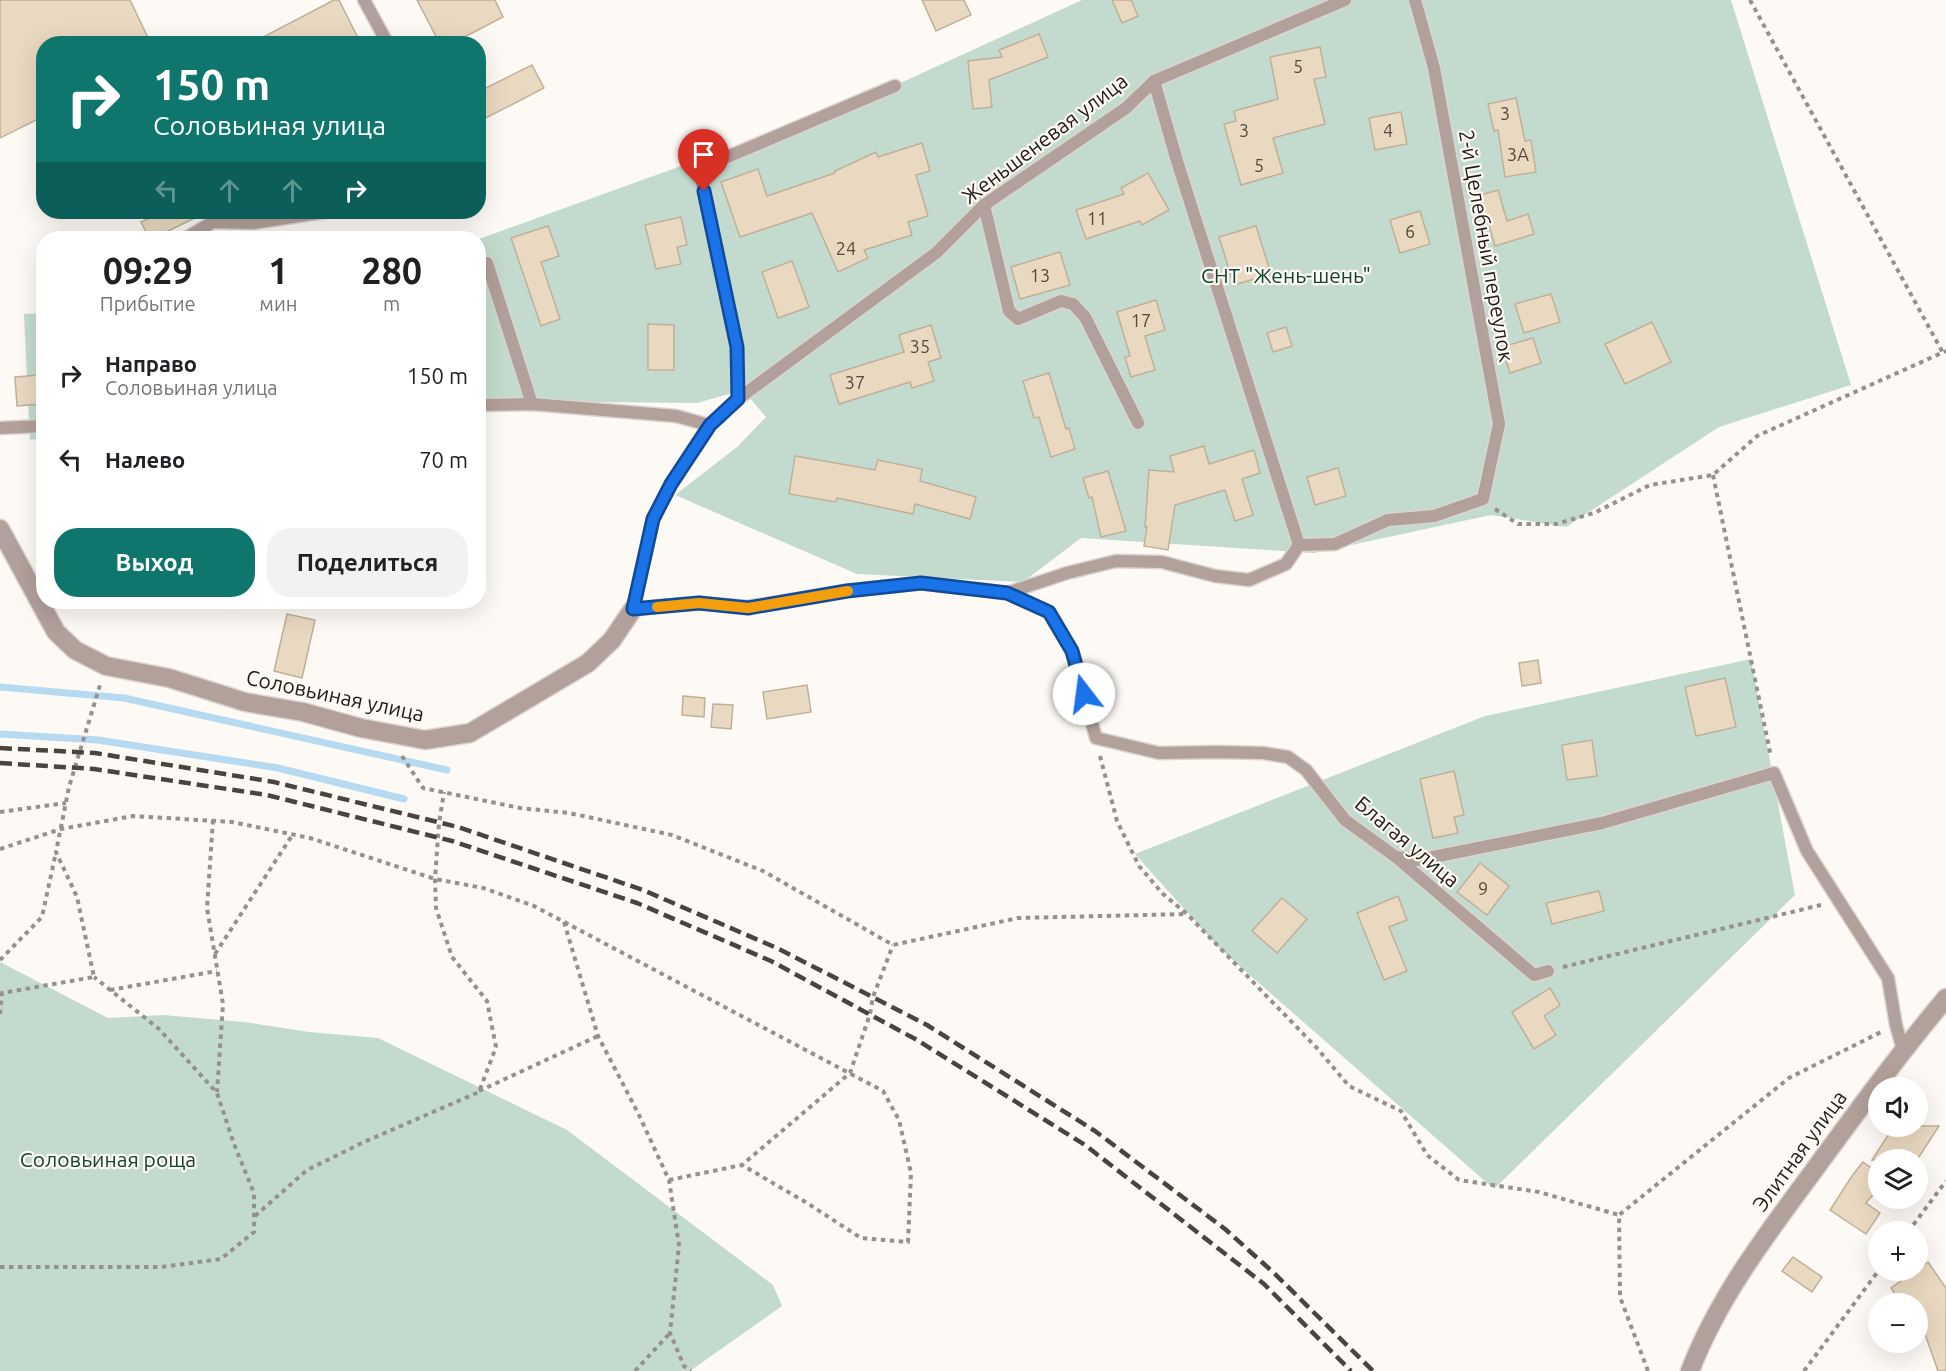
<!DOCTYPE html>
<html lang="ru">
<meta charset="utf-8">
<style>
body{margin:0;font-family:Ubuntu,sans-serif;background:#f2f2f2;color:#202124;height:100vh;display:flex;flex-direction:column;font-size:22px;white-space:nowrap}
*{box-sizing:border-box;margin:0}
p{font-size:20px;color:#757577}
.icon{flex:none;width:33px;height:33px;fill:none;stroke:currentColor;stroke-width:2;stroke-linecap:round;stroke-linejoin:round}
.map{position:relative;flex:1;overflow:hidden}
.details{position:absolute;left:36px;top:231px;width:450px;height:378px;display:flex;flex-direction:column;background:#fff;border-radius:24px;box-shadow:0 6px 24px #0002}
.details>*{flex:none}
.banner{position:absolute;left:36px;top:36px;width:450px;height:183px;border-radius:24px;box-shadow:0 6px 24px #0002;background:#0f766e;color:#fff;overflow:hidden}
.controls{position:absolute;left:1868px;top:1077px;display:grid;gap:12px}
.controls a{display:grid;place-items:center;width:60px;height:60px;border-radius:50%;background:#fff;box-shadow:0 6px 24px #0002;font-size:30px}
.pin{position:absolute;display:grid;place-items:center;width:51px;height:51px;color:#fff;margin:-62px -26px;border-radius:50% 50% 50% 0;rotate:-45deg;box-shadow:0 0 6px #0007}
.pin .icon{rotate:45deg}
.me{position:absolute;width:66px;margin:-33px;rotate:345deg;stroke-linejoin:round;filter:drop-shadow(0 0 4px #0008)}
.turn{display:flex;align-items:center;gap:21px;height:126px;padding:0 18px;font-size:27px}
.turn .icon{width:78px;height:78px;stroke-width:2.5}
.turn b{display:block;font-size:42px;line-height:51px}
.lanes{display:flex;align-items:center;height:57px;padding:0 18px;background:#0003;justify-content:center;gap:30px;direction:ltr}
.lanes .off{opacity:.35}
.eta{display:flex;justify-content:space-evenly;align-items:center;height:102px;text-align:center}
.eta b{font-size:36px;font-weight:700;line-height:42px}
.cta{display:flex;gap:12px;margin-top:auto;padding:12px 18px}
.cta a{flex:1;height:69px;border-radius:24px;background:#0f766e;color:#fff;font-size:24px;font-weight:700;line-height:69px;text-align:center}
.cta a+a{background:#f2f2f2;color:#202124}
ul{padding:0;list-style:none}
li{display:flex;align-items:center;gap:18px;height:84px;padding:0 18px}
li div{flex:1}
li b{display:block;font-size:22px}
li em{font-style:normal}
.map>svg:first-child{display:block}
.green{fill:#c3dbce}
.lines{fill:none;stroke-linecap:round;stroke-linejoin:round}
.stream{stroke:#b5daf1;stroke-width:7}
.building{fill:#ead9c1;stroke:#c0b099;stroke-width:1.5}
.lane-casing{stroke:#dad5d0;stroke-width:15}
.street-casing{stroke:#dad5d0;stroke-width:21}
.path{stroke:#96918b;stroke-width:4;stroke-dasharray:4.5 4.5;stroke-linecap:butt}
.lane{stroke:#b2a09a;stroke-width:12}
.street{stroke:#b2a09a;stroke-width:18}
.rail{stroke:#4a443c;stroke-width:4.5;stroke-dasharray:12 6;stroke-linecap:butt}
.route-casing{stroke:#114b97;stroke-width:15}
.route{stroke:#1a73e8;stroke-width:10}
.slow{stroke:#f59e0b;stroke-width:10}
.labels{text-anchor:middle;stroke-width:4.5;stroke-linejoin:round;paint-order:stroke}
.number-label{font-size:18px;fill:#534a3e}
.street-label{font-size:21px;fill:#211b13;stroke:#fdf9f4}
.park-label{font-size:21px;fill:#12432f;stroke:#fdf9f4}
</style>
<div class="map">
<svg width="1946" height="1371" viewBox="0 0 1946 1371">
<rect width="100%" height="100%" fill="#fdf9f4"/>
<g class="green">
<path d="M 1082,0 L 1731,0 L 1851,385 L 1719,427 L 1566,527 L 1491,515 L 1314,553 L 1081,538 L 1023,582 L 857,574 L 675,495 L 737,447 L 766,417 L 743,390 L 697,403 L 479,401 L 479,239 L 861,101 Z"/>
<path d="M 43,313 L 43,438 L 30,440 L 24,314 Z"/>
<path d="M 1751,659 L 1795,895 L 1494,1189 L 1220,949 L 1135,854 L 1485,716 Z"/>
<path d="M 0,962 L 108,1018 L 163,1015 L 244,1022 L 309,1032 L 378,1038 L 567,1130 L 773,1285 L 782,1306 L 690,1371 L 0,1371 Z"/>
</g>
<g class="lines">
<g class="stream">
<path d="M 0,687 L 124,698 L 447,770"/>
<path d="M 0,734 L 98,740 L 278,768 L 404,799"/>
</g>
</g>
<g class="building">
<path d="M 0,0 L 130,0 L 151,44 L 44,44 L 44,116 L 0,138 Z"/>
<path d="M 334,0 L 339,0 L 361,44 L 250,44 Z"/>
<path d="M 417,0 L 495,0 L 503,17 L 451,44 L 440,44 Z"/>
<path d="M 922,0 L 964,0 L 971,15 L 936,31 Z"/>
<path d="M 1112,0 L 1131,0 L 1138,16 L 1122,23 Z"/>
<path d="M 1039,34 L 1048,57 L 989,80 L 992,107 L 973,109 L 968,61 L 1002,57 L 999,50 Z"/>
<path d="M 1320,47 L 1326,77 L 1314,79 L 1325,124 L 1273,138 L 1283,173 L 1241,185 L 1224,124 L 1236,121 L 1234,111 L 1278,99 L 1270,57 Z"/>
<path d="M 532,65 L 544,88 L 478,122 L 478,92 Z"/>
<path d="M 1516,98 L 1525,141 L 1531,140 L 1536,172 L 1505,177 L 1498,130 L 1494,131 L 1488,104 Z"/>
<path d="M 1401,112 L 1407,144 L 1375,150 L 1369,118 Z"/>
<path d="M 922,143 L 930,171 L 916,175 L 928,216 L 908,222 L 912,235 L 864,250 L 868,258 L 838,272 L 812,213 L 740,237 L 721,182 L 758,169 L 767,196 L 835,173 L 835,171 L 876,152 L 878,157 Z"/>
<path d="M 1148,173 L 1169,210 L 1142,225 L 1140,221 L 1086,239 L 1076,210 L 1124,194 L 1121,188 Z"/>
<path d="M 1498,190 L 1507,221 L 1528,214 L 1534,234 L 1495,246 L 1486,215 L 1483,216 L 1477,196 Z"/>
<path d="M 1420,211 L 1430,244 L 1400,253 L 1390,220 Z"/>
<path d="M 162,212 L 207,212 L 154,238 L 149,238 L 141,222 Z"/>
<path d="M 681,217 L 687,245 L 677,247 L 681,264 L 656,269 L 645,225 Z"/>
<path d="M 548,226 L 559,256 L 541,262 L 560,319 L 541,326 L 511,238 Z"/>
<path d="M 1256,226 L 1271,274 L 1234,285 L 1219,237 Z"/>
<path d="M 1060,252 L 1070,285 L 1020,299 L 1011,267 Z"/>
<path d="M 792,261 L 809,307 L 778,318 L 762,272 Z"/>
<path d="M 1551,294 L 1560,322 L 1524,333 L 1515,304 Z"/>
<path d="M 1156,300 L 1165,330 L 1145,336 L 1155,370 L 1131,377 L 1125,357 L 1130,356 L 1117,312 Z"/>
<path d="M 1652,322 L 1671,362 L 1625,384 L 1605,344 Z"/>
<path d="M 648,324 L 674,325 L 674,370 L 648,370 Z"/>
<path d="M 931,325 L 941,358 L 928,362 L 934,381 L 912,388 L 910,382 L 839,404 L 830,375 L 904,352 L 899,335 Z"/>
<path d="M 1286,327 L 1292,346 L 1273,352 L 1267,333 Z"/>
<path d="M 1533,338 L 1541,363 L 1510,373 L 1502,347 Z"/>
<path d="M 1049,373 L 1066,429 L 1069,428 L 1075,449 L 1051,457 L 1039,417 L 1034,418 L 1023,381 Z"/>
<path d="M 39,375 L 42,404 L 17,406 L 15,377 Z"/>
<path d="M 1204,446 L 1209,464 L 1254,450 L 1260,473 L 1242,479 L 1253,515 L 1235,521 L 1225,490 L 1175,505 L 1168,550 L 1144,546 L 1147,527 L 1145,527 L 1149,470 L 1174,472 L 1170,456 Z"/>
<path d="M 795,456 L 875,470 L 878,460 L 922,469 L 920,481 L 976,497 L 970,519 L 915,504 L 913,514 L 837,498 L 836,502 L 789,494 Z"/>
<path d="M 1338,468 L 1346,496 L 1315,505 L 1307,477 Z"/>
<path d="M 1108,471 L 1126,531 L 1101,537 L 1092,497 L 1089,498 L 1083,478 Z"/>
<path d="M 287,614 L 315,620 L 302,678 L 274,671 Z"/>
<path d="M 1538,660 L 1541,683 L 1522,686 L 1519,663 Z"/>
<path d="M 1725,678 L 1736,727 L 1696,736 L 1685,687 Z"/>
<path d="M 807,685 L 811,712 L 767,719 L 763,692 Z"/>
<path d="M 683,696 L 705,698 L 704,717 L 682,715 Z"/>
<path d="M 713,704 L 733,705 L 731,729 L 711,727 Z"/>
<path d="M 1592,740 L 1597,776 L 1567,780 L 1562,745 Z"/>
<path d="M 1454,771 L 1464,815 L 1454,817 L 1458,833 L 1433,838 L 1420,779 Z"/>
<path d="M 1480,863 L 1509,886 L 1487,915 L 1457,892 Z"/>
<path d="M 1599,891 L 1604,911 L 1552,924 L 1546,903 Z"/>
<path d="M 1398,896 L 1407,920 L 1389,927 L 1407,971 L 1384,980 L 1357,913 Z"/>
<path d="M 1282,898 L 1307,919 L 1277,953 L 1252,931 Z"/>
<path d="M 1550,988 L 1560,1005 L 1544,1016 L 1556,1035 L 1534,1049 L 1512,1012 Z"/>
<path d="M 1894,1126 L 1939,1126 L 1917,1160 L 1872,1160 Z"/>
<path d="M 1863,1162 L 1878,1173 L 1878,1189 L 1866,1203 L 1880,1213 L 1866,1234 L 1830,1210 L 1852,1176 Z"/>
<path d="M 1793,1257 L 1822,1277 L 1812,1292 L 1782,1271 Z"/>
<path d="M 1928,1262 L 1946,1288 L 1946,1371 L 1938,1371 L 1917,1311 L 1917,1304 L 1901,1304 L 1891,1288 Z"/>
</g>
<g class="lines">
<defs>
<g id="lane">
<path d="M 364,0 L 388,44"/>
<path d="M 1345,0 L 1154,81 L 1126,108 L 984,205 L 936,253 L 738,399 L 709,425 L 671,484 L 653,519 L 633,609 L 699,603 L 748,607 L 847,591 L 921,583 L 1007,593 L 1067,573 L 1116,561 L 1162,562 L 1215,576 L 1249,580 L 1286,564 L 1299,545 L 1335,544 L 1388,520 L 1434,516 L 1483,499 L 1499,424 L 1434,68 L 1415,0"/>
<path d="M 1154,81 L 1177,161 L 1299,545"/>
<path d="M 984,205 L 1009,311 L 1018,319 L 1061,301 L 1073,304 L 1085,317 L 1138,423"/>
<path d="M 186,238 L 213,222 L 253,223 L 324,212"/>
<path d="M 487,263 L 532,404"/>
<path d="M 738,399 L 737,347 L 699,169 L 895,86"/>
<path d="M 478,405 L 532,404 L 676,416 L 709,425"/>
<path d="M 0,428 L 44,426"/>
<path d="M 1007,593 L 1049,612 L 1072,651 L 1096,738 L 1159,753 L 1217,752 L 1263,753 L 1288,757 L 1306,770 L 1345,820 L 1396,857 L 1534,975 L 1548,971"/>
<path d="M 1396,857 L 1418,860 L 1602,823 L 1774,773 L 1807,851 L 1888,978 L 1896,1025 L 1903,1050"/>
</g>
<g id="street">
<path d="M 0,529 L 56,632 L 75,650 L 106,666 L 169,678 L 245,702 L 303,712 L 361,728 L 425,740 L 470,733 L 588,663 L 612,640 L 633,609"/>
<path d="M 1690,1371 C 1718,1298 1766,1235 1812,1173 C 1856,1113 1899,1054 1946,998"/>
</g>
</defs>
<use href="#lane" class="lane-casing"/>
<use href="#street" class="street-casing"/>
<g class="path">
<path d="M 1750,0 L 1943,353"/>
<path d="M 1713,475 L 1771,757"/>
<path d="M 1495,509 L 1518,524 L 1556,524 L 1594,513 L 1650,485 L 1713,475 L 1757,436 L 1946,351"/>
<path d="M 402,756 L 423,788 L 520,808 L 569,813 L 672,835 L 763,871 L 893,945 L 1018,918 L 1187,914"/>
<path d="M 1100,756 L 1117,821 L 1139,866 L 1163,894 L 1187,914 L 1316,1047 L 1349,1086 L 1401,1111 L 1427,1155 L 1459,1180 L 1539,1192 L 1619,1215"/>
<path d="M 0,812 L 66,803"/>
<path d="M 213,820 L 207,908 L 223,1004 L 217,1092"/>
<path d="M 0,849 L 61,829 L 133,816 L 232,822 L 310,838 L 435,879 L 483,888 L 534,906 L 883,1091 L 899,1120 L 911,1173 L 908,1242 L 861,1238 L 807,1203 L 742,1165"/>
<path d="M 564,922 L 598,1036 L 639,1115 L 669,1180 L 679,1245 L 670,1333 L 684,1366 L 691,1371"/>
<path d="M 215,954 L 293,834"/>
<path d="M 0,960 L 42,917 L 56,852"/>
<path d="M 1563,967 L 1821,905"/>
<path d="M 110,990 L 217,971"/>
<path d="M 0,1014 L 2,993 L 94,977 L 77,897 L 56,852 L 69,787 L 100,685"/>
<path d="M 479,1091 L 598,1036"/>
<path d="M 669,1180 L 742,1165 L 850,1073 L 870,1014 L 873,997 L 893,945"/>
<path d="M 255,1216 L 307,1170 L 364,1142 L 479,1092 L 496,1047 L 487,1001 L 452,957 L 436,908 L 435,879 L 439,823 L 444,792"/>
<path d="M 1908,1232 L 1946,1181"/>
<path d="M 0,1267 L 161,1267 L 221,1259 L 254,1232 L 254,1193 L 234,1144 L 217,1093 L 159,1029 L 94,977"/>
<path d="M 635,1371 L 670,1333"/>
<path d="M 1648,1371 L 1620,1297 L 1619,1215 L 1789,1078 L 1881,1032"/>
<path d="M 1804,1371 L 1879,1270"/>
</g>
<use href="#lane" class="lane"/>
<use href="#street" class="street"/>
<g class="rail">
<path d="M 0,748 L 95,753 L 274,782 L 458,827 L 643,890 L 779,949 L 927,1025 L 1095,1131 L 1225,1229 L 1274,1273 L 1373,1371"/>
<path d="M 0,763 L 94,769 L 267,795 L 452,841 L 637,903 L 771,961 L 917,1040 L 1085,1145 L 1264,1284 L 1351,1371"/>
</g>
</g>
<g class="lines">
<defs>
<path id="route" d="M 704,191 L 737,347 L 738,399 L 710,425 L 671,484 L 653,519 L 633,609 L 699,603 L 748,608 L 847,591 L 921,583 L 1007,593 L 1049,612 L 1072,651 L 1084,694"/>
</defs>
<use href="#route" class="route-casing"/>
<use href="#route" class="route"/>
<path class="slow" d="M 657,607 L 699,603 L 748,608 L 848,591"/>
</g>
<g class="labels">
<g class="number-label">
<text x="1298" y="73">5</text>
<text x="1505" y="120">3</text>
<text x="1244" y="137">3</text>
<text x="1388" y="137">4</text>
<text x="1518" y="161">3А</text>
<text x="1259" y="172">5</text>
<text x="1097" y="225">11</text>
<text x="1410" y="238">6</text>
<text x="846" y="255">24</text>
<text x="1040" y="282">13</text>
<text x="1141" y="327">17</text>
<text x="920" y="353">35</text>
<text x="855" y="389">37</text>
<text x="1483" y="895">9</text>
</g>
<g class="street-label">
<text transform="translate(1045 139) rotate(-37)" y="7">Женьшеневая улица</text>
<text transform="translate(1486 246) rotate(80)" y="7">2-й Целебный переулок</text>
<text transform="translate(335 696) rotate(12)" y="7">Соловьиная улица</text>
<text transform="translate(1407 842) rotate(40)" y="7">Благая улица</text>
<text transform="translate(1800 1151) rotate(-54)" y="7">Элитная улица</text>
</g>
<g class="park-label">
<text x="1286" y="283">СНТ "Жень-шень"</text>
<text x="108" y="1167">Соловьиная роща</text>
</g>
</g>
</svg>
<div class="controls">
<a><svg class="icon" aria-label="sound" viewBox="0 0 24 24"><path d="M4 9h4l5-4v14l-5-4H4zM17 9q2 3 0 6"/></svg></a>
<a><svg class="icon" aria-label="layers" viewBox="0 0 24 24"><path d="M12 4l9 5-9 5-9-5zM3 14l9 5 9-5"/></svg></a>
<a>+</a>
<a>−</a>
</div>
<div class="pin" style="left:704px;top:191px;background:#d93025"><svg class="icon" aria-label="arrive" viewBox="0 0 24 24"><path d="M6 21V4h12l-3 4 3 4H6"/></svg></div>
<svg class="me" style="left:1084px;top:694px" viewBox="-20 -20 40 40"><circle r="19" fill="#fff"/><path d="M0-13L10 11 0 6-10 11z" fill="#1a73e8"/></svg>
<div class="banner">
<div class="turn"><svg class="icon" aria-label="right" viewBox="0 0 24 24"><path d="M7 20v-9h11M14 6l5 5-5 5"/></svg><div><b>150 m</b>Соловьиная улица</div></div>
<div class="lanes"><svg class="icon off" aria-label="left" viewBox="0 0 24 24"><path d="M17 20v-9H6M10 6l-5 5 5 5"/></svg><svg class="icon off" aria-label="ahead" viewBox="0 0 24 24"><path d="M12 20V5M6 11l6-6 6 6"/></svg><svg class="icon off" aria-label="ahead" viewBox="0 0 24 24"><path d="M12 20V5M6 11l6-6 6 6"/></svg><svg class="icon" aria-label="right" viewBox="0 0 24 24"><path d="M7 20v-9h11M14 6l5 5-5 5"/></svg></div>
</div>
<section class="details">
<div class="eta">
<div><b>09:29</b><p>Прибытие</p></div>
<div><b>1</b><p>мин</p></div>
<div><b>280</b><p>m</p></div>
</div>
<ul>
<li><svg class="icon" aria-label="right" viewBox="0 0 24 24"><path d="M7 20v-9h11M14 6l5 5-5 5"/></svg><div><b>Направо</b><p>Соловьиная улица</p></div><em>150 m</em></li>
<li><svg class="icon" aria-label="left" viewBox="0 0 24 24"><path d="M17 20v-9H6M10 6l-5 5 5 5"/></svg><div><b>Налево</b></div><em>70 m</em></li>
</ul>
<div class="cta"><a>Выход</a><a>Поделиться</a></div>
</section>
</div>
